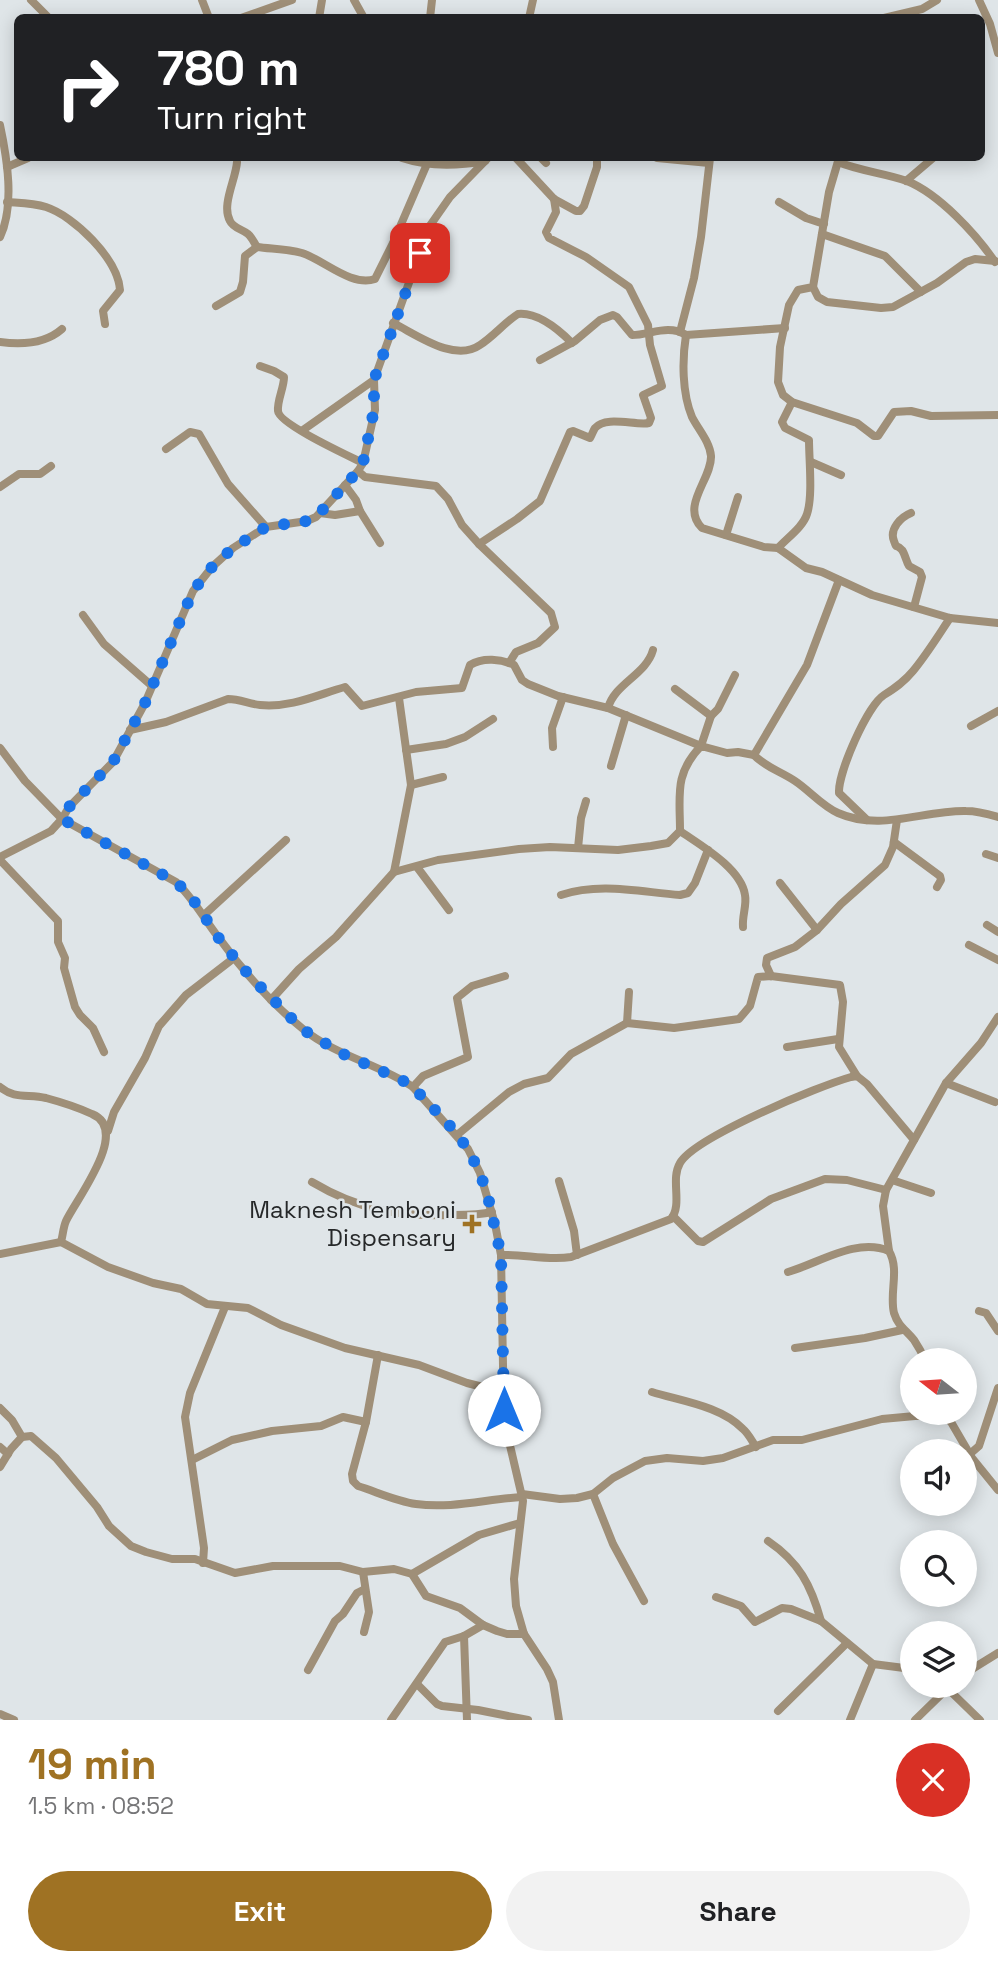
<!DOCTYPE html>
<meta charset="utf-8">
<style>
body{margin:0;font-family:"Space Grotesk",sans-serif;background:#f2f2f2;color:#202124;height:100vh;display:flex;flex-direction:column;font-size:26px;white-space:nowrap}
*{box-sizing:border-box;margin:0}
p{font-size:23px;color:#757577}
.icon{flex:none;width:38px;height:38px;fill:none;stroke:currentColor;stroke-width:2;stroke-linecap:round;stroke-linejoin:round}
.map{position:relative;height:1720px;overflow:hidden}
.details{display:flex;flex-direction:column;background:#fff;flex:1}
.details>*{flex:none}
.hud{position:absolute;left:14px;top:14px;width:971px;height:147px;border-radius:10px;box-shadow:0 4px 18px #0003;background:#202124;color:#fff;overflow:hidden}
.needle{width:46px;rotate:287deg}
.tools{position:absolute;left:900px;top:1348px;display:grid;gap:14px}
.tools a{display:grid;place-items:center;width:77px;height:77px;border-radius:50%;background:#fff;box-shadow:0 4px 18px #0003;font-size:35px}
.pin{position:absolute;display:grid;place-items:center;width:60px;height:60px;color:#fff;margin:-30px;border-radius:14px;box-shadow:0 4px 10px #0006}
.me{position:absolute;width:77px;margin:-38px;rotate:0deg;stroke-linejoin:round;filter:drop-shadow(0 0 5px #0008)}
.turn{display:flex;align-items:center;gap:24px;height:147px;padding:0 28px;font-size:32px}
.turn .icon{width:91px;height:91px;stroke-width:2.5}
.turn b{display:block;font-size:49px;line-height:60px}
.round{display:grid;place-items:center;flex:none;width:74px;height:74px;border-radius:37px;background:#f2f2f2}
.overview{display:flex;align-items:center;justify-content:space-between;height:119px;padding:0 28px}
h1{font-size:42px;font-weight:600;line-height:52px;color:#9f7223}
.primary-button{display:flex;gap:14px;margin-top:auto;padding:14px 28px}
.primary-button a{flex:1;height:80px;border-radius:42px;background:#9f7223;color:#fff;font-size:28px;font-weight:600;line-height:80px;text-align:center}
.primary-button a+a{background:#f2f2f2;color:#202124}
.map>svg:first-child{display:block}
.lines{fill:none;stroke-linecap:round;stroke-linejoin:round}
.minor{stroke:#9f8f78;stroke-width:8}
.route{stroke:#1a73e8;stroke-width:12;stroke-dasharray:0 21.6}
.poi-dot{fill:#9f7223;stroke:#dfe5e8;stroke-width:2.5}
.labels{text-anchor:middle;stroke-width:5;stroke-linejoin:round;paint-order:stroke}
.poi-label{font-size:24px;fill:#262829;stroke:#dfe5e8;text-anchor:end}
</style>
<div class="map">
<svg width="998" height="1720" viewBox="0 0 998 1720">
<rect width="100%" height="100%" fill="#dfe5e8"/>
<g class="lines">
<g class="minor">
<path d="M 31,0 L 49,18"/>
<path d="M 202,0 L 209,18"/>
<path d="M 354,0 L 364,18"/>
<path d="M 979,0 L 990,24 L 998,53"/>
<path d="M 241,18 L 292,0"/>
<path d="M 319,18 L 322,0"/>
<path d="M 430,18 L 432,0"/>
<path d="M 529,18 L 533,0"/>
<path d="M 884,18 L 922,9 L 937,0"/>
<path d="M 0,125 C 7,158 15,205 0,237"/>
<path d="M 402,158 C 429,167 458,166 485,161"/>
<path d="M 516,158 L 554,199 L 576,211 L 580,211 L 584,206 L 597,167 L 597,158"/>
<path d="M 541,158 L 546,163"/>
<path d="M 657,158 L 709,163"/>
<path d="M 839,158 L 829,192 L 813,287 L 798,290 L 789,305 L 780,347 L 778,382 L 783,395 L 792,402 L 857,423 L 874,436 L 878,436 L 894,412 L 911,411 L 931,416 L 998,415"/>
<path d="M 237,162 C 236,179 221,205 230,221 C 233,228 242,229 248,234 C 252,237 254,243 257,247"/>
<path d="M 838,162 C 860,171 884,173 907,181 C 939,194 976,234 995,262"/>
<path d="M 7,167 L 28,158"/>
<path d="M 906,181 L 933,158"/>
<path d="M 7,202 C 20,203 33,203 46,207 C 74,216 118,259 120,290 L 103,311 L 105,324"/>
<path d="M 779,202 L 806,218 L 824,224"/>
<path d="M 822,234 L 885,256 L 921,292"/>
<path d="M 813,287 L 818,297 L 827,302 L 881,308 L 893,307 L 937,283 L 966,262 L 975,259 L 995,261"/>
<path d="M 216,306 L 240,292 L 243,282 L 245,256 L 257,247 C 272,249 287,249 302,253 C 324,260 351,287 375,279 L 393,243 L 427,164"/>
<path d="M 393,323 C 416,334 454,363 480,345 C 494,336 504,323 518,314 C 538,312 559,330 572,343"/>
<path d="M 680,332 L 694,278 L 701,237 L 710,158"/>
<path d="M 686,335 C 682,360 682,393 692,417 C 698,429 710,442 711,456 C 712,479 680,506 702,528 L 764,547 L 778,548 L 806,568 L 822,572 L 872,595 L 950,618 L 998,623"/>
<path d="M 0,342 C 22,345 45,344 62,329"/>
<path d="M 540,360 L 575,341 L 600,320 L 613,315 L 617,317 L 632,335 C 650,335 668,324 686,335 L 785,328"/>
<path d="M 260,366 L 274,371 L 284,377 C 284,388 277,400 278,411 C 279,424 349,456 363,463"/>
<path d="M 303,430 L 374,380"/>
<path d="M 166,449 L 190,432 L 199,434 L 228,484 L 266,527"/>
<path d="M 811,462 L 841,475"/>
<path d="M 358,471 L 365,477 L 436,486 L 448,499 L 462,525 L 479,544 L 551,613 L 555,627 L 538,643 L 516,652 L 509,663"/>
<path d="M 345,485 L 356,500 L 360,511"/>
<path d="M 0,487 L 19,474 L 40,474 L 51,466"/>
<path d="M 320,513 L 335,515 L 360,511 L 380,543"/>
<path d="M 911,513 C 901,517 889,529 894,541 C 897,550 896,543 902,550 C 905,554 906,561 909,566 L 920,572 L 922,577 L 914,607"/>
<path d="M 726,535 L 738,497"/>
<path d="M 479,544 L 517,519 L 540,501 L 570,432 L 573,431 L 590,438 C 592,435 593,431 595,428 C 606,415 636,426 649,423 L 651,418 L 643,395 L 662,386 L 650,345 L 648,325 L 629,287 L 586,257 L 549,238 L 546,232 L 556,212 L 554,199"/>
<path d="M 778,548 C 787,538 803,527 807,514 C 813,496 809,460 809,440 L 785,428 L 782,422 L 792,402"/>
<path d="M 839,580 L 807,665 L 754,755 C 765,767 782,772 795,781 C 810,791 822,806 838,813 C 881,832 923,810 966,811 C 977,811 988,814 998,817"/>
<path d="M 83,615 L 104,644 L 152,686"/>
<path d="M 675,689 L 711,716"/>
<path d="M 608,708 C 615,683 646,675 653,650"/>
<path d="M 971,726 L 998,711"/>
<path d="M 130,730 L 166,722 L 228,699 C 240,699 249,704 260,705 C 291,708 317,695 345,687 L 362,706 L 416,692 L 462,688 L 470,665 C 483,657 501,659 514,665 L 522,680 L 528,684 L 558,696 L 608,708 L 701,746 L 711,716 L 718,709 L 735,675"/>
<path d="M 553,747 L 552,728 L 563,697"/>
<path d="M 0,748 L 25,781 L 62,819 L 176,882 C 194,899 204,919 219,938 C 243,971 271,1003 303,1029 C 336,1056 379,1064 413,1087 L 468,1149 L 480,1173 L 495,1224 L 501,1255 L 504,1420 L 523,1501 L 514,1579 L 516,1606 L 524,1634 L 547,1669 L 553,1682 L 559,1720"/>
<path d="M 406,750 L 446,744 L 465,737 L 493,719"/>
<path d="M 611,766 L 626,715"/>
<path d="M 411,785 L 443,777"/>
<path d="M 867,820 L 839,793 C 838,773 867,706 884,695 C 895,688 904,682 913,671 C 927,654 938,636 950,618"/>
<path d="M 680,831 C 700,845 741,868 745,895 C 747,905 742,916 743,927"/>
<path d="M 894,842 L 940,876 L 941,880 L 937,887"/>
<path d="M 578,848 L 581,818 L 586,801"/>
<path d="M 986,854 L 998,858"/>
<path d="M 0,857 L 51,831 L 62,819 L 69,807 L 113,762 L 145,703 L 193,591 L 212,567 L 233,548 L 266,527 L 307,521 L 316,517 L 358,471 L 363,463 L 375,410 L 374,380 L 429,227 L 450,197 L 488,158"/>
<path d="M 0,860 L 58,921 L 58,942 L 65,958 L 64,968 L 75,1007 L 80,1015 L 93,1028 L 104,1052"/>
<path d="M 417,867 L 449,910"/>
<path d="M 394,872 L 438,860 L 519,849 L 550,847 L 618,850 L 651,846 L 668,843 L 680,831 C 680,795 674,774 701,746 L 727,753 L 738,752 L 754,755"/>
<path d="M 780,883 L 817,930"/>
<path d="M 561,895 C 600,882 640,892 680,895 L 688,893 L 695,883 L 708,850"/>
<path d="M 204,915 L 286,840"/>
<path d="M 987,925 L 998,932"/>
<path d="M 969,945 L 998,960"/>
<path d="M 771,976 L 766,965 L 767,958 L 795,947 L 817,930 L 841,904 L 885,865 L 893,847 L 897,820"/>
<path d="M 271,1000 L 299,969 L 336,937 L 394,872 L 411,785 L 399,698"/>
<path d="M 627,1023 L 629,992"/>
<path d="M 787,1047 L 838,1039"/>
<path d="M 946,1083 L 995,1102"/>
<path d="M 0,1087 C 14,1099 28,1094 46,1098 C 61,1102 77,1107 92,1114 C 131,1130 77,1198 66,1221 C 63,1228 63,1235 61,1242 L 108,1267 L 153,1283 L 181,1289 L 207,1304 L 248,1308 L 281,1325 L 345,1348 L 419,1365 L 467,1383 L 503,1392"/>
<path d="M 413,1087 L 423,1076 L 468,1057 L 457,998 L 472,986 L 505,976"/>
<path d="M 108,1131 L 114,1112 L 145,1058 L 159,1026 L 186,995 L 234,958"/>
<path d="M 457,1135 L 509,1092 L 524,1084 L 548,1078 L 571,1054 L 627,1023 L 674,1028 L 739,1019 L 750,1006 L 758,977 L 771,976 L 840,985 L 843,1002 L 839,1047 L 857,1076"/>
<path d="M 892,1180 L 931,1193"/>
<path d="M 559,1181 L 574,1231 L 577,1255"/>
<path d="M 312,1182 C 359,1210 399,1217 454,1215 C 467,1215 480,1215 492,1212"/>
<path d="M 673,1216 L 698,1241 L 703,1242 L 771,1199 L 825,1179 L 847,1180 L 886,1190"/>
<path d="M 889,1251 L 883,1206 L 886,1190 L 946,1083 L 981,1043 L 998,1017"/>
<path d="M 0,1254 L 61,1242"/>
<path d="M 501,1255 C 524,1254 548,1261 571,1257 L 671,1219 C 683,1204 670,1180 680,1163 C 695,1137 819,1086 851,1077 L 857,1076 L 867,1084 L 914,1140"/>
<path d="M 788,1272 C 819,1263 857,1237 889,1251 C 900,1270 889,1293 894,1313 C 898,1326 906,1330 914,1340 C 918,1346 922,1353 925,1360"/>
<path d="M 979,1311 L 986,1313 L 998,1331"/>
<path d="M 795,1348 L 865,1338 L 902,1330"/>
<path d="M 378,1355 L 366,1422 L 352,1474 L 353,1481 L 358,1486 C 377,1492 396,1501 416,1504 C 451,1509 487,1499 522,1497"/>
<path d="M 652,1392 C 681,1401 721,1406 743,1429 C 748,1433 752,1441 756,1447"/>
<path d="M 0,1408 L 12,1420 L 22,1437 L 31,1436 L 56,1458 L 97,1507 L 109,1526 L 131,1546 L 146,1552 L 172,1559 L 195,1559 L 235,1573 L 273,1566 L 340,1566 L 363,1572 L 394,1569 L 412,1574 L 426,1596 L 460,1608 L 483,1625 L 497,1631 L 507,1634 L 524,1634"/>
<path d="M 0,1447 L 8,1454"/>
<path d="M 964,1459 L 979,1446 L 998,1388"/>
<path d="M 192,1460 L 232,1440 L 272,1431 L 321,1426 L 343,1417 L 366,1422"/>
<path d="M 0,1467 L 11,1449 L 22,1437"/>
<path d="M 522,1494 L 560,1499 L 577,1498 L 593,1494 L 613,1478 L 645,1461 L 667,1458 L 703,1461 L 723,1458 L 773,1440 L 802,1440 L 882,1419 L 915,1416 L 942,1416 L 951,1422 L 972,1458 L 998,1490"/>
<path d="M 593,1494 L 613,1544 L 644,1601"/>
<path d="M 768,1541 C 799,1562 811,1585 821,1621"/>
<path d="M 203,1563 L 204,1548 L 185,1417 L 190,1393 L 225,1307"/>
<path d="M 363,1572 L 369,1612 L 364,1632"/>
<path d="M 412,1574 L 479,1535 L 520,1523"/>
<path d="M 716,1597 L 741,1606 L 755,1622 L 782,1608 L 791,1609 L 821,1621 L 873,1664 L 912,1669"/>
<path d="M 464,1636 L 467,1720"/>
<path d="M 308,1670 L 335,1621 L 343,1614 L 357,1593 L 365,1589"/>
<path d="M 964,1674 L 998,1653"/>
<path d="M 417,1684 L 437,1704 L 442,1706 L 478,1710 L 528,1720"/>
<path d="M 947,1688 L 980,1720"/>
<path d="M 778,1711 L 847,1643"/>
<path d="M 0,1714 L 14,1720"/>
<path d="M 391,1720 L 445,1642 L 464,1636 L 483,1625"/>
<path d="M 850,1720 L 873,1664"/>
<path d="M 915,1720 L 951,1685"/>
</g>
</g>
<g class="lines">
<path class="route" d="M 420,253 L 374,380 L 374,410 L 363,463 L 358,471 L 316,517 L 307,521 L 266,527 L 233,548 L 212,567 L 193,591 L 145,703 L 113,762 L 69,807 L 62,819 L 176,882 L 190,895 L 220,940 L 248,974 L 302,1029 L 341,1053 L 402,1080 L 413,1087 L 452,1128 L 468,1149 L 480,1173 L 488,1197 L 501,1255 L 504,1410"/>
</g>
<path class="poi-dot" d="M468.5 1213.5h7v7h7v7h-7v7h-7v-7h-7v-7h7z"/>
<g class="labels">
<g class="poi-label">
<text x="456" y="1218">Maknesh Temboni<tspan x="456" dy="28">Dispensary</tspan></text>
</g>
</g>
</svg>
<div class="tools">
<a><svg class="needle" viewBox="-14 -14 28 28"><path d="M0-13l5 13h-10z" fill="#e53935"/><path d="M0 13l5-13h-10z" fill="#757577"/></svg></a>
<a><svg class="icon" aria-label="sound" viewBox="0 0 24 24"><path d="M4 9h4l5-4v14l-5-4H4zM17 9q2 3 0 6"/></svg></a>
<a><svg class="icon" aria-label="search" viewBox="0 0 24 24"><circle cx="10" cy="10" r="6"/><path d="M15 15l6 6"/></svg></a>
<a><svg class="icon" aria-label="layers" viewBox="0 0 24 24"><path d="M12 4l9 5-9 5-9-5zM3 14l9 5 9-5"/></svg></a>
</div>
<div class="pin" style="left:420px;top:253px;background:#d93025"><svg class="icon" aria-label="arrive" viewBox="0 0 24 24"><path d="M6 21V4h12l-3 4 3 4H6"/></svg></div>
<svg class="me" style="left:504px;top:1410px" viewBox="-20 -20 40 40"><circle r="19" fill="#fff"/><path d="M0-13L10 11 0 6-10 11z" fill="#1a73e8"/></svg>
<div class="hud">
<div class="turn"><svg class="icon" aria-label="right" viewBox="0 0 24 24"><path d="M7 20v-9h11M14 6l5 5-5 5"/></svg><div><b>780 m</b>Turn right</div></div>
</div>
</div>
<section class="details">
<div class="overview"><div><h1>19 min</h1><p>1.5 km · 08:52</p></div><a class="round" style="background:#d93025;color:#fff"><svg class="icon" aria-label="close" viewBox="0 0 24 24"><path d="M6 6l12 12M18 6L6 18"/></svg></a></div>
<div class="primary-button"><a>Exit</a><a>Share</a></div>
</section>
